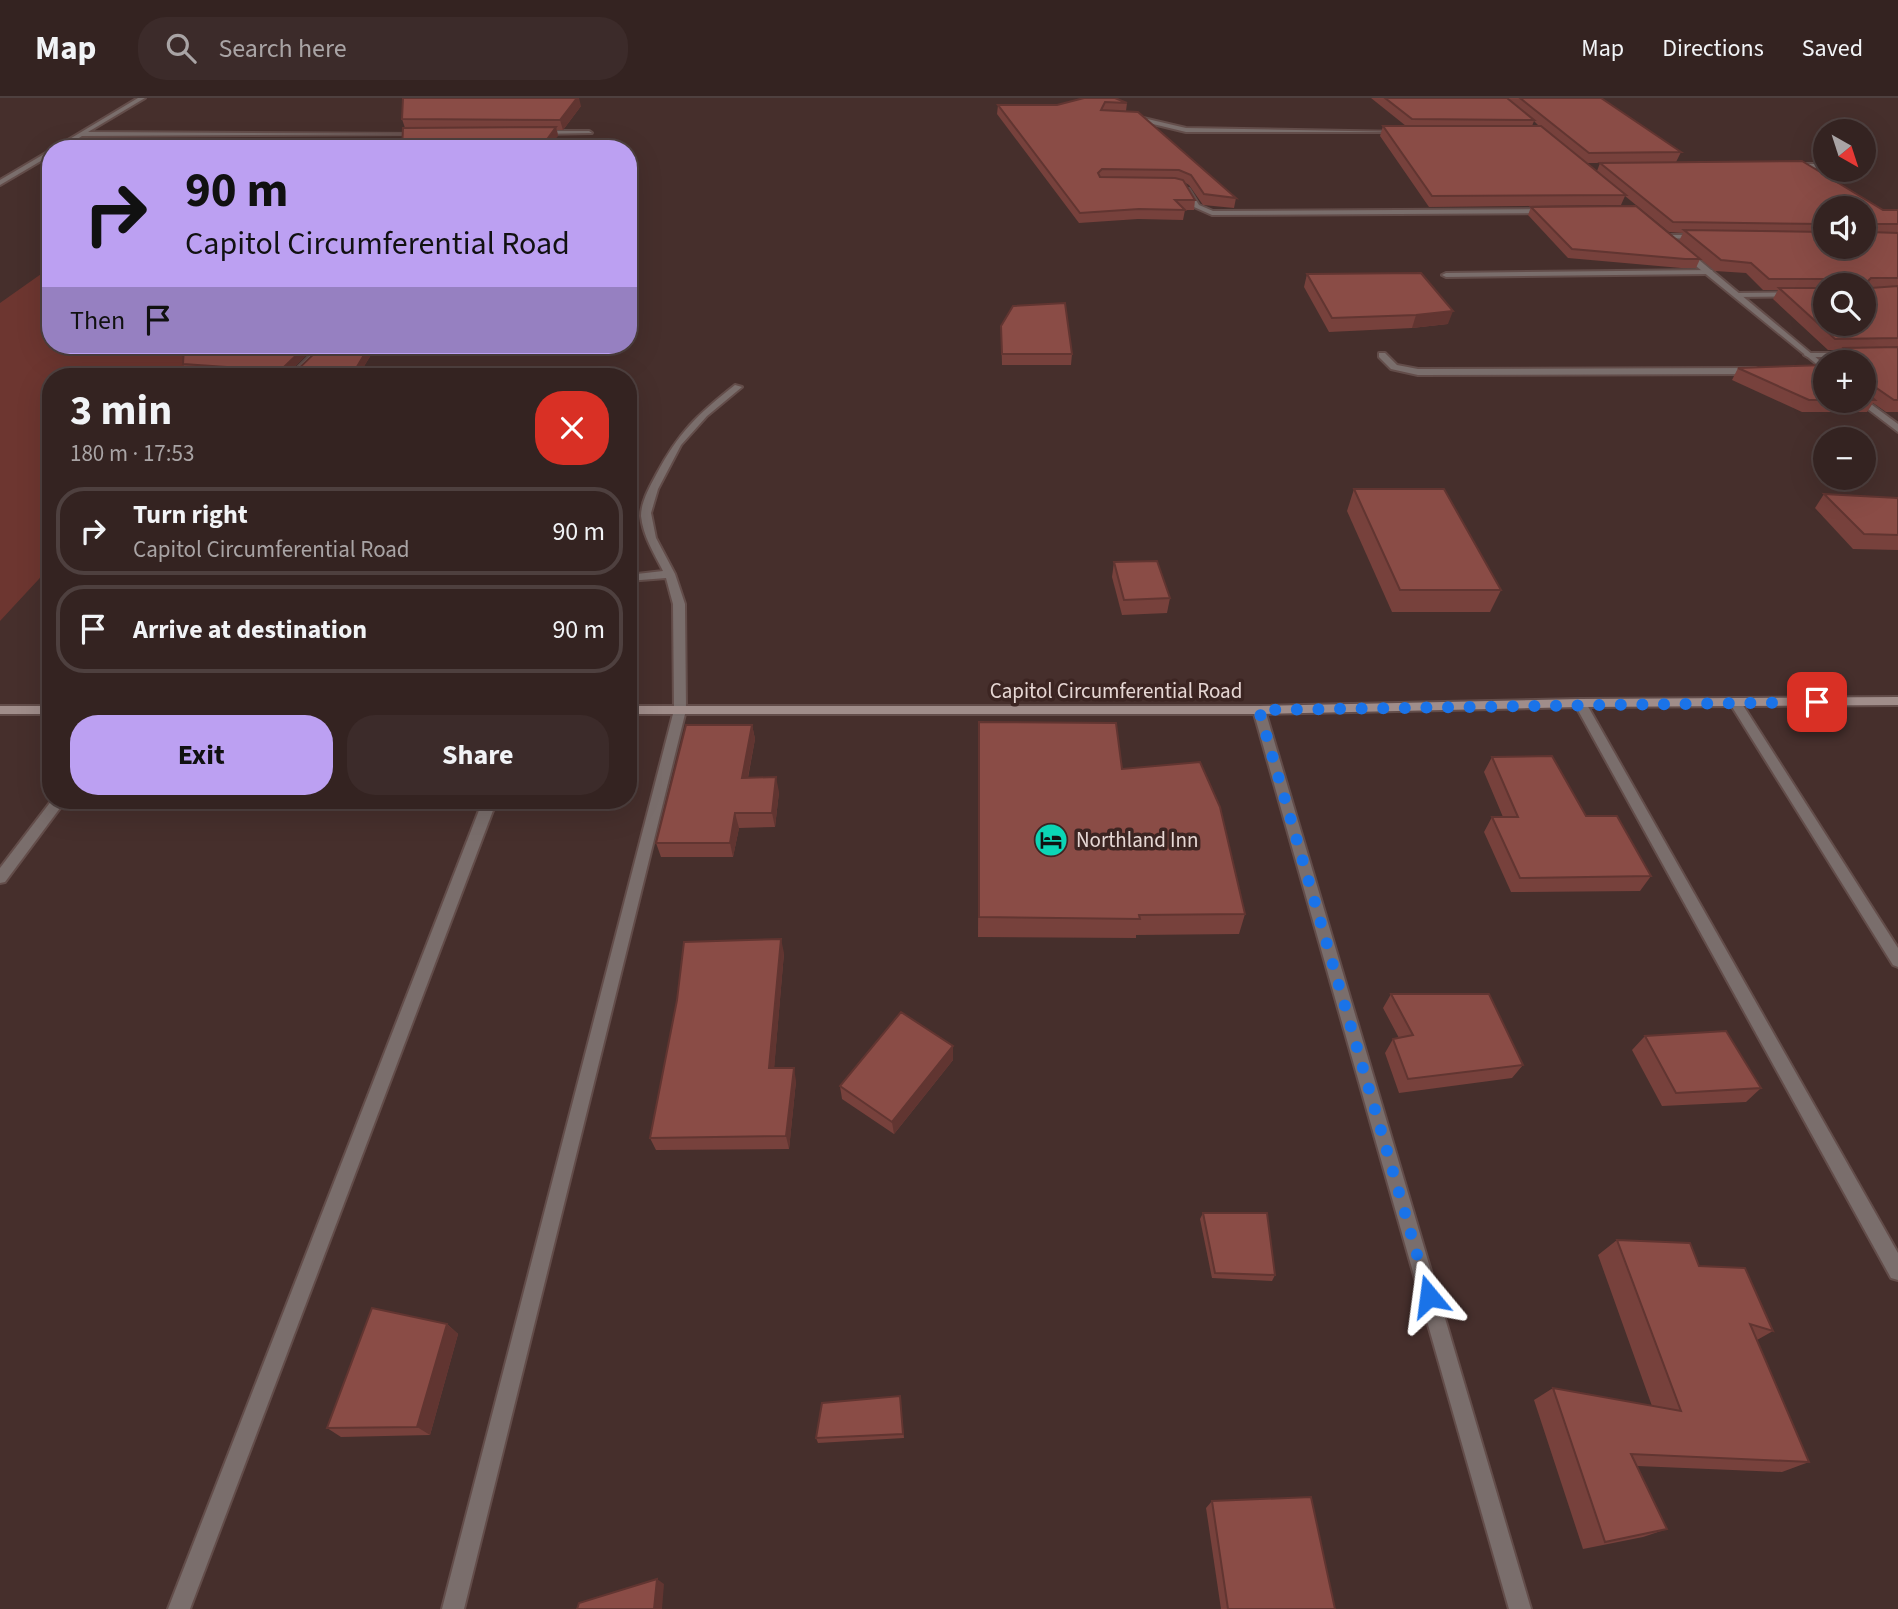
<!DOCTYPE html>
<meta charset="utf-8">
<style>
body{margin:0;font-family:"Source Sans 3",sans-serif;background:#3c2b2a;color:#f1f3f6;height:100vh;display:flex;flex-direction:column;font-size:26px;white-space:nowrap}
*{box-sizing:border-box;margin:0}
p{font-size:23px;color:#a9a4a5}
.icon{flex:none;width:38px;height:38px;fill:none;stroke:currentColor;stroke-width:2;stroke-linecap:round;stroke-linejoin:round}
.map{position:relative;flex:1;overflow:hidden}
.details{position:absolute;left:42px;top:270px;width:595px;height:441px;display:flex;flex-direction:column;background:#342321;border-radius:28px;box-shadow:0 7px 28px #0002,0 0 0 2px #4e403f}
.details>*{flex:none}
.top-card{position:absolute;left:42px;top:42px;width:595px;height:214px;border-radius:28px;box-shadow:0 7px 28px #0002,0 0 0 2px #4e403f;background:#bca0f2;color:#111;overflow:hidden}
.needle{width:46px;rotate:141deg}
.fabs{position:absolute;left:1813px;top:21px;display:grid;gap:14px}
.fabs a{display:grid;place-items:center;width:63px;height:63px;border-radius:50%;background:#342321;box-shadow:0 7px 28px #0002,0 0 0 2px #4e403f;font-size:35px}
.pin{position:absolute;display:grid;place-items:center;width:60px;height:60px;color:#fff;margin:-30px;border-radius:14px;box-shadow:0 4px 10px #0006}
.me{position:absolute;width:77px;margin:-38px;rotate:344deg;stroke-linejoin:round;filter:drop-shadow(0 0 5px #0008)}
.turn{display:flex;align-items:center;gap:24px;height:147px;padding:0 28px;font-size:32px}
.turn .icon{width:91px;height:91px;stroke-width:2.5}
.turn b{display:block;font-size:49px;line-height:60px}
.then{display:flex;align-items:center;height:66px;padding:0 28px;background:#0003;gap:14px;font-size:26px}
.round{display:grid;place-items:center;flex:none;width:74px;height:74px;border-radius:28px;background:#3c2b2a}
.summary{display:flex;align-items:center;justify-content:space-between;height:119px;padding:0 28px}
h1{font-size:42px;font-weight:700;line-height:52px}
.button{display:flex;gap:14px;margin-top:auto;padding:14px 28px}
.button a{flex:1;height:80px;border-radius:28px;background:#bca0f2;color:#111;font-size:28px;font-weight:700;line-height:80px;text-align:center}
.button a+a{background:#3c2b2a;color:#f1f3f6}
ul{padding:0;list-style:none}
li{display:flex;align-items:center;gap:21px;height:88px;margin:0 14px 10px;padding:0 14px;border:4px solid #4e403f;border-radius:28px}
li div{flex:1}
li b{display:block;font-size:26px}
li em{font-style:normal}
header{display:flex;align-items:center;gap:42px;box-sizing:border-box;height:98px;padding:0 35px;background:#342321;border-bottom:2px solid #4e403f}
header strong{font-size:33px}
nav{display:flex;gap:38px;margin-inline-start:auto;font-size:24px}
.search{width:490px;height:63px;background:#3c2b2a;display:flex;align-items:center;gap:18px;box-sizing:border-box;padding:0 24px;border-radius:28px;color:#a9a4a5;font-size:26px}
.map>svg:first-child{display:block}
.green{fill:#6d3630}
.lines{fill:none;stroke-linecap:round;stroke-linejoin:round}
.minor-casing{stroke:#634d4a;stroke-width:4}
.tertiary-casing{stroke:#634d4a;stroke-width:4}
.secondary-casing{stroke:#634d4a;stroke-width:4}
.minor{fill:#7a6e6c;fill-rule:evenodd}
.tertiary{fill:#7a6e6c;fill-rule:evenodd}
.secondary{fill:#a08d8a;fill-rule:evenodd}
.wall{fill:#77413c;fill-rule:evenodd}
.shaded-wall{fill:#613531}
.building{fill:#8a4c46;stroke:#613531;stroke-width:2}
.route{stroke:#1a73e8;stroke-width:12;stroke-dasharray:0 21.6}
.labels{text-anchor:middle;stroke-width:7;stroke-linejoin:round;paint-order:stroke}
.street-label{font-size:21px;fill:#e6d7d4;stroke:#3c2522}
.poi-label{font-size:21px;fill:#e6d7d4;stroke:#3c2522;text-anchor:start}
</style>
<header>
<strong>Map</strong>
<div class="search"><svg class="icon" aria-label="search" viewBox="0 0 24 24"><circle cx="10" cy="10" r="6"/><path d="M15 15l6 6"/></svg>Search here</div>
<nav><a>Map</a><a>Directions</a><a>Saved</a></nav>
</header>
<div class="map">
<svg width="1898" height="1511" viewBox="0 0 1898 1511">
<rect width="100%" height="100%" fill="#462f2c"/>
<path class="green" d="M 51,169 L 51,247 L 253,247 L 224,278 L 51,278 L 51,468 L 0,523 L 0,205 Z"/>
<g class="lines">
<defs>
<g id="minor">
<path d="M 138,0 L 145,0 L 88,34 L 422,36 L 82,38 L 61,51 L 53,51 Z"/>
<path d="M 1126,16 L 1186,30 L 1403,34 L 1186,34 L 1124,19 Z"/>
<path d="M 541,33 L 589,33 L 592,35 L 539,36 Z"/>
<path d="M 51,52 L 51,57 L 0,87 L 0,82 Z"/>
<path d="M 1792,66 L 1825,66 L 1825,70 L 1790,69 Z"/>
<path d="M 1185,91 L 1189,91 L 1199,107 L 1213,113 L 1547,111 L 1550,113 L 1547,115 L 1212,117 L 1194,109 Z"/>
<path d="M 1666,137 L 1700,137 L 1703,139 L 1700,141 L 1664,140 Z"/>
<path d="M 1712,172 L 1713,174 L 1709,176 L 1446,179 L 1442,177 L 1446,175 Z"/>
<path d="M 1825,194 L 1825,198 L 1737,199 L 1733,197 L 1737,195 Z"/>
<path d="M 321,247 L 329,247 L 298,278 L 289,278 Z"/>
<path d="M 1379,255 L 1385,255 L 1397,267 L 1418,271 L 1756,270 L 1760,273 L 1756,276 L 1418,277 L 1391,271 L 1379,259 Z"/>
<path d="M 1805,255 L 1858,255 L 1862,257 L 1858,259 L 1808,259 L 1804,257 Z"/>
<path d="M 735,287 L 742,289 L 707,318 L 681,347 L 658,391 L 651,415 L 656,440 L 675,476 L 685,506 L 686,612 L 464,1511 L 442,1511 L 674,612 L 673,506 L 666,480 L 628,483 L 628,477 L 663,473 C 654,455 643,438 641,418 C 641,404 650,388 656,377 C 679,334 697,317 735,287 Z"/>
<path d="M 1735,600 L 1739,601 L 1898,850 L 1898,869 L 1893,867 L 1729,604 Z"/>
<path d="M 1580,601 L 1586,605 L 1898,1155 L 1898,1182 L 1891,1180 L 1574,605 Z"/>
<path d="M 1259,608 L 1265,612 L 1531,1511 L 1509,1511 L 1253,612 Z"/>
<path d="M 52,702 L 66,702 L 5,784 L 0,785 L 0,770 Z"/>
<path d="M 483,702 L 497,702 L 190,1511 L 168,1511 Z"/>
</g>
<g id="tertiary">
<path d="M 1680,151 L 1686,151 L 1825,267 L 1825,273 L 1680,155 Z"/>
<path d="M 1864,301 L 1898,326 L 1898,334 L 1860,305 L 1859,303 L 1864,303 Z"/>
</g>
<g id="secondary">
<path d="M 1898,599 L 1898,607 L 1580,609 L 1259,616 L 628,616 L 628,608 L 1259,608 L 1580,601 Z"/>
<rect x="0" y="608" width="51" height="8"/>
</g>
</defs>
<use href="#minor" class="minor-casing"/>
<use href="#tertiary" class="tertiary-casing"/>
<use href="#secondary" class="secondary-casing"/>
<use href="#minor" class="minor"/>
<use href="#tertiary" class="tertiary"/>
<use href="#secondary" class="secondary"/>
</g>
<g class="wall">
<path d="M 1084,0 L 1127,5 L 1126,13 L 1236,100 L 1234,110 L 1203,107 L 1189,87 L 1184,84 L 1195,102 L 1194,112 L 1185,112 L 1183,122 L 1138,121 L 1079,125 L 997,16 L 998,7 L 1057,7 Z"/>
<path d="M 1371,0 L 1601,0 L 1681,54 L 1676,64 L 1883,112 L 1898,112 L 1898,314 L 1886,314 L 1873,305 L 1867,314 L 1802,314 L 1732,282 L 1738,270 L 1825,267 L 1825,303 L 1864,303 L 1864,264 L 1840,264 L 1837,261 L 1843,252 L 1828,252 L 1773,201 L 1778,192 L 1763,192 L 1746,175 L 1715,173 L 1679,143 L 1683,135 L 1669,134 L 1625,98 L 1621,107 L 1429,109 L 1380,38 L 1383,28 L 1406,28 ZM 1534,23 L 1539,28 L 1532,28 ZM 1587,65 L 1600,65 L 1597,73 ZM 1825,110 L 1864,149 L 1825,149 ZM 1825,187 L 1864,187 L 1825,226 Z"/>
<path d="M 581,8 L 563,32 L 557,32 L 558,38 L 405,30 L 402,21 Z"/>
<path d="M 1531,109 L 1700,161 L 1696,170 L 1681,170 L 1568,160 L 1528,117 Z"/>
<path d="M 1307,176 L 1448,226 L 1412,230 L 1329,234 L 1304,189 Z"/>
<path d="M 1001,228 L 1072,256 L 1071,267 L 1002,267 Z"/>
<path d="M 317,247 L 287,276 L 287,278 L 265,278 L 187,273 L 183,266 Z"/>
<path d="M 323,247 L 377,247 L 358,278 L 297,278 L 295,274 Z"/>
<path d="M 1354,391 L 1501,492 L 1490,514 L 1392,514 L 1347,413 Z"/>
<path d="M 1824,396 L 1898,400 L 1898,452 L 1853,451 L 1815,410 Z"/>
<path d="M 1114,464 L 1170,500 L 1167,515 L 1122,517 L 1112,479 Z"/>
<path d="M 979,624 L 1122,671 L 1245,816 L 1239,836 L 1136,837 L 1136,840 L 978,839 Z"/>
<path d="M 752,627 L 755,641 L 748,680 L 779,694 L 775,729 L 739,730 L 733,759 L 661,759 L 656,745 Z"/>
<path d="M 1492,659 L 1586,718 L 1651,778 L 1640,793 L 1511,794 L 1484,734 L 1492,719 L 1503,719 L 1484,674 Z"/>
<path d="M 784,855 L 774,970 L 796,983 L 789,1051 L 656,1052 L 650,1040 Z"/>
<path d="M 1391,896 L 1523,967 L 1512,980 L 1399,995 L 1385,955 L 1393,941 L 1399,940 L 1383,910 Z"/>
<path d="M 1645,938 L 1761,990 L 1746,1004 L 1662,1008 L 1632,952 Z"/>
<path d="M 953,948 L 953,962 L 894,1036 L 842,1001 L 840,988 Z"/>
<path d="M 1203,1115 L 1275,1177 L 1272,1183 L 1212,1180 L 1200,1121 Z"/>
<path d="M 1617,1142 L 1699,1168 L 1773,1233 L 1757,1242 L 1809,1364 L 1782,1374 L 1637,1368 L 1667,1431 L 1643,1439 L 1583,1451 L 1534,1302 L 1553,1290 L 1652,1308 L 1598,1157 Z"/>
<path d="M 447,1226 L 458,1236 L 430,1337 L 341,1339 L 327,1330 Z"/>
<path d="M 900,1298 L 904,1340 L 818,1345 L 816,1340 Z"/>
<path d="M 1212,1403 L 1335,1511 L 1221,1511 L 1206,1410 Z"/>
</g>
<g class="shaded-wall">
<path d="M 577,0 L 579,0 L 581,8 L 563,32 L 560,22 Z"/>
<path d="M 556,29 L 558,38 L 548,51 L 540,51 Z"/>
<path d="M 1453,213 L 1448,226 L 1412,230 L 1416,217 Z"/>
<path d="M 307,247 L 317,247 L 287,276 L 286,278 L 284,273 L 284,269 Z"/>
<path d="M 370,247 L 377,247 L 358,278 L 352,278 Z"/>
<path d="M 752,627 L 755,641 L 745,694 L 742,680 Z"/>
<path d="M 776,679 L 779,694 L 775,729 L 772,715 Z"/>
<path d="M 735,715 L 739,730 L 733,759 L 730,745 Z"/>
<path d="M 781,841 L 784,855 L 773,984 L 769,970 Z"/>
<path d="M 953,948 L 953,962 L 894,1036 L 892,1024 Z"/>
<path d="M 794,970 L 796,983 L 789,1051 L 786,1038 Z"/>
<path d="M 447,1226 L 458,1236 L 430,1337 L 417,1329 Z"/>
<path d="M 657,1481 L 664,1486 L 662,1511 L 654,1511 Z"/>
</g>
<g class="building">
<path d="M 403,0 L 577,0 L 560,22 L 402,21 Z"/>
<path d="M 1084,0 L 1115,0 L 1127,5 L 1105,4 L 1101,12 L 1138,14 L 1236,100 L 1204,96 L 1191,77 L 1179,72 L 1102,71 L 1098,75 L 1100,79 L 1175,80 L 1183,82 L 1195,102 L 1175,102 L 1185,112 L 1139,111 L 1080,115 L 998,7 L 1057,7 Z"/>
<path d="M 1385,0 L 1507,0 L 1534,22 L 1412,21 Z"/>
<path d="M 1520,0 L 1601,0 L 1681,54 L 1589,55 Z"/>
<path d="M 1383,28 L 1541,28 L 1626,97 L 1432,98 Z"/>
<path d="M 556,29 L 540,51 L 402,51 L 403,30 Z"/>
<path d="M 1802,63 L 1883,112 L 1898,112 L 1898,126 L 1868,126 L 1870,134 L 1898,135 L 1898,180 L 1871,180 L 1868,183 L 1871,190 L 1898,188 L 1898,240 L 1835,241 L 1779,190 L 1825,190 L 1825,226 L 1864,226 L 1864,187 L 1832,187 L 1833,181 L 1769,181 L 1751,165 L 1721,162 L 1684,132 L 1825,134 L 1825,149 L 1864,149 L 1864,110 L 1825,110 L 1825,126 L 1673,124 L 1600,65 Z"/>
<path d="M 1636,108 L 1700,161 L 1685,161 L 1572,151 L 1531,109 Z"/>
<path d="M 1421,175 L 1453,213 L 1416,217 L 1332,220 L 1307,176 Z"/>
<path d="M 1065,205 L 1072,256 L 1002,256 L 1001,228 L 1013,208 Z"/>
<path d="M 184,247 L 307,247 L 284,269 L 284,273 L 183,266 Z"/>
<path d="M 323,247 L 370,247 L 352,277 L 295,274 Z"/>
<path d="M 1898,249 L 1898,302 L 1894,302 L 1872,287 L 1864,292 L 1875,302 L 1864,302 L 1864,264 L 1860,264 L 1844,250 Z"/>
<path d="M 1825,267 L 1825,302 L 1809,302 L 1738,270 Z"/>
<path d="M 1354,391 L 1444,391 L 1501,492 L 1400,492 Z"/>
<path d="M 1824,396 L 1898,400 L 1898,437 L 1864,436 Z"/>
<path d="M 1157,463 L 1170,500 L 1124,502 L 1114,464 Z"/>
<path d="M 979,624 L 1116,625 L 1122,671 L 1200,664 L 1220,709 L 1245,816 L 1139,817 L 1140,821 L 979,819 Z"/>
<path d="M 686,627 L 752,627 L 742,680 L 776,679 L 772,715 L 735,715 L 730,745 L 656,745 Z"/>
<path d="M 1552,658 L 1586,718 L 1617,718 L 1651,778 L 1520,780 L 1492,719 L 1518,719 L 1492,659 Z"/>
<path d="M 781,841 L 769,970 L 794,970 L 786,1038 L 650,1040 L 677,902 L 684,844 Z"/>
<path d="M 1391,896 L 1489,896 L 1523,967 L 1408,981 L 1393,941 L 1413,937 Z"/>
<path d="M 901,914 L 953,948 L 892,1024 L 840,988 Z"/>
<path d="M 1726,933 L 1761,990 L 1676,995 L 1645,938 Z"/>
<path d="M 1203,1115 L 1267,1115 L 1275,1177 L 1215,1175 Z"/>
<path d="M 1617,1142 L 1690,1145 L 1699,1168 L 1745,1170 L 1773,1233 L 1750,1226 L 1809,1364 L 1631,1356 L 1667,1431 L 1605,1444 L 1553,1290 L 1681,1313 Z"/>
<path d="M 372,1210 L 447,1226 L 417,1329 L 327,1330 Z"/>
<path d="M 900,1298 L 903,1336 L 816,1340 L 822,1305 Z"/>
<path d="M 1311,1399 L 1335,1511 L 1228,1511 L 1212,1403 Z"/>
<path d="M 657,1481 L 654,1511 L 577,1511 L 579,1505 Z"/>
</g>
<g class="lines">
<path class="route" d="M 1429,1198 L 1259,612 L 1817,604"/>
</g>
<defs>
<symbol id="hotel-disc" viewBox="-11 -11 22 22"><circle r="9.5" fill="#0bd5b5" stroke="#3c2522"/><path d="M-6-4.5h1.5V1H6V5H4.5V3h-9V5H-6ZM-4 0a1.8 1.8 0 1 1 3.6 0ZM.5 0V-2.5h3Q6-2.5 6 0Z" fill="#111"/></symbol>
</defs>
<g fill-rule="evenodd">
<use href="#hotel-disc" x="1032" y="723" width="38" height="38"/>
</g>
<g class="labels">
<g class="street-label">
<text x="1116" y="600">Capitol Circumferential Road</text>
</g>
<g class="poi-label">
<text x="1076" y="749">Northland Inn</text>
</g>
</g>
</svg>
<div class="fabs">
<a><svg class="needle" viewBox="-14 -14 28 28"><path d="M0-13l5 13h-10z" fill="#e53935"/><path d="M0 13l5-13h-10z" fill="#a9a4a5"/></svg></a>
<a><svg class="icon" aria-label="sound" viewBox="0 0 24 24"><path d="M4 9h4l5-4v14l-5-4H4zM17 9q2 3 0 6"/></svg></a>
<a><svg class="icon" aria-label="search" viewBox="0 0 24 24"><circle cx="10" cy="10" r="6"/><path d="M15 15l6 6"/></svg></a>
<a>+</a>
<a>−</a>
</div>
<div class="pin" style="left:1817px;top:604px;background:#d93025"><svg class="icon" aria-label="arrive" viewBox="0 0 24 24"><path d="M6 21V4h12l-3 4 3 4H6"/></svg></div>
<svg class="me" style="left:1429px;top:1198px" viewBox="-20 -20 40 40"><path d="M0-17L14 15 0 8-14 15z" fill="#1a73e8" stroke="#fff" stroke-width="4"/></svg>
<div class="top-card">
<div class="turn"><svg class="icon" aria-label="right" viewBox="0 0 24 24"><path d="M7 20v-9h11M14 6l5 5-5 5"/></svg><div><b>90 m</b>Capitol Circumferential Road</div></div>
<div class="then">Then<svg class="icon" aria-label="arrive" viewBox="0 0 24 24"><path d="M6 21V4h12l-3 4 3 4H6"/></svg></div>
</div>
<section class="details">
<div class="summary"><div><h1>3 min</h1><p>180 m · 17:53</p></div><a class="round" style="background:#d93025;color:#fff"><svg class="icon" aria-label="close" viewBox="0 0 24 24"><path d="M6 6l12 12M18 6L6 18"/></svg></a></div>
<ul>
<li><svg class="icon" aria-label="right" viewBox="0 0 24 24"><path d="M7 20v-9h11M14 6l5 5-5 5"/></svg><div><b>Turn right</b><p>Capitol Circumferential Road</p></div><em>90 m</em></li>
<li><svg class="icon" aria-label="arrive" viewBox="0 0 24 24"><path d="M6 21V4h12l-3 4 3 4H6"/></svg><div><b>Arrive at destination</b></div><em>90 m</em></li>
</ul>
<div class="button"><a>Exit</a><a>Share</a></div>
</section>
</div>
